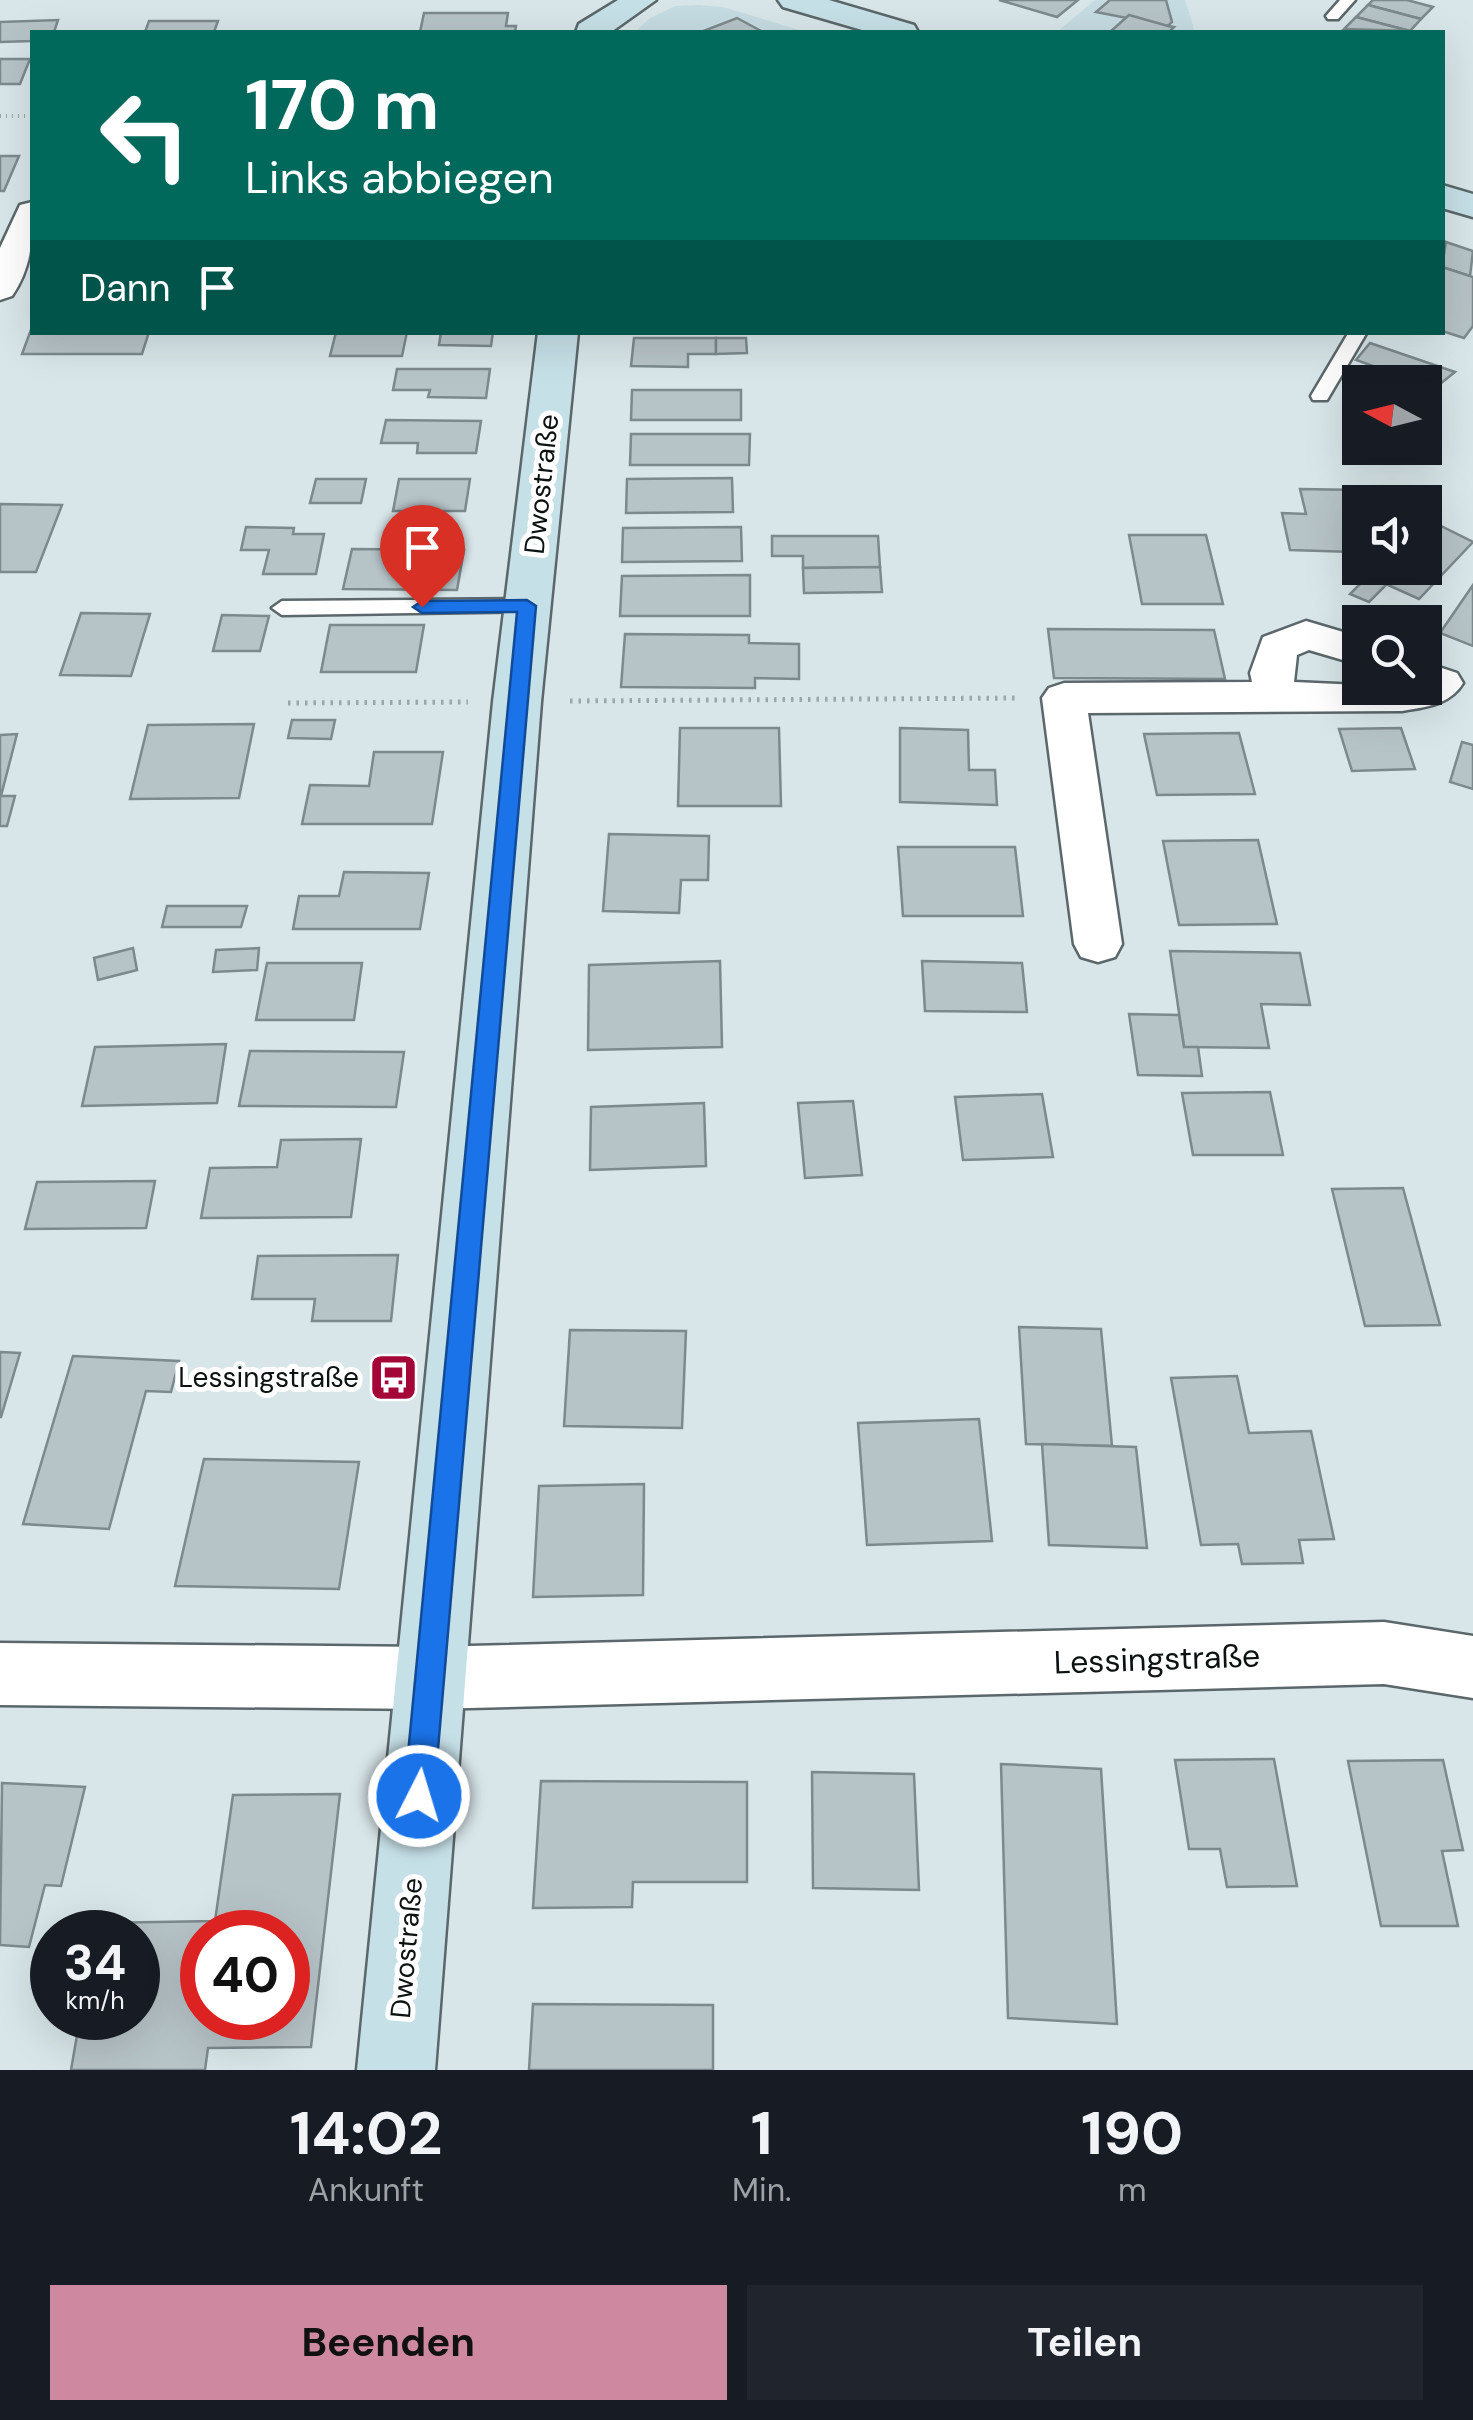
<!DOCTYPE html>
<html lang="de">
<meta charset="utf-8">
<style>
body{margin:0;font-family:"DM Sans",sans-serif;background:#20242c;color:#f1f3f6;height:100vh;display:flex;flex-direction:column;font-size:38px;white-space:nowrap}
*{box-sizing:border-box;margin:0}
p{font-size:32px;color:#9ea1a6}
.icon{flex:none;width:55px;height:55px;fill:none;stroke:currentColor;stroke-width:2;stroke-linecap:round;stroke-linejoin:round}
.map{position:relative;height:2070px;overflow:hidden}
.side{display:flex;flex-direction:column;background:#171b24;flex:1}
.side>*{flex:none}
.banner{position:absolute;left:30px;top:30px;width:1415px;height:305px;border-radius:0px;box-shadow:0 10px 40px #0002;background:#00695c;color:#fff;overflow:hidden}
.needle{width:65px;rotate:277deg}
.buttons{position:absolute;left:1342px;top:365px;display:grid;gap:20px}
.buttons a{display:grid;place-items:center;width:100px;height:100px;border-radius:0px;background:#171b24;box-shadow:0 10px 40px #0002;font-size:50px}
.speed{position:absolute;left:30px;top:1910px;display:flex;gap:20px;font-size:50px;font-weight:700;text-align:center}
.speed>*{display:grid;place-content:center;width:130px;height:130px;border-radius:50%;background:#171b24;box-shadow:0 10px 40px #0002;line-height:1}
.speed small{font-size:25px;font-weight:400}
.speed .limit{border:15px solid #d22;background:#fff;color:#111}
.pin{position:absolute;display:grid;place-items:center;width:85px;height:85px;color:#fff;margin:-102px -42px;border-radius:50% 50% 50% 0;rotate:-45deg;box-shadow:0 0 10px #0007}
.pin .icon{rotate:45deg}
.me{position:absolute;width:110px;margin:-55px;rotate:5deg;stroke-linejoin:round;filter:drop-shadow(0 0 8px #0008)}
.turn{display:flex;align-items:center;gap:35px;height:210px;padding:0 50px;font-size:45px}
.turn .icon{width:130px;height:130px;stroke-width:2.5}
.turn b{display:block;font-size:70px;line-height:85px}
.then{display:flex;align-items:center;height:95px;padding:0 50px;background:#0003;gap:20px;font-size:38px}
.eta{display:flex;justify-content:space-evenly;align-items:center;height:170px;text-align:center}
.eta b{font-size:60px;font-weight:700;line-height:70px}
.action{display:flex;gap:20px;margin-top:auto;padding:20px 50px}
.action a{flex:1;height:115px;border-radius:0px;background:#ce89a0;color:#111;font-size:40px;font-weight:700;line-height:115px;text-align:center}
.action a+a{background:#20242c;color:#f1f3f6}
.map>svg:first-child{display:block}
.built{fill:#c5dce2}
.building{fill:#b6c3c7;stroke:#7c898d;stroke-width:2.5;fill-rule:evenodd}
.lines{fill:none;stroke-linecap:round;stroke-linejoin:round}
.lane-casing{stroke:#5b676a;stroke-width:5}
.street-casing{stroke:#5b676a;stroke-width:5}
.secondary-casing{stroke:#5b676a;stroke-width:5}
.path-far1{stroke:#9aa6a8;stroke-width:4;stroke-dasharray:1 5;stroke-linecap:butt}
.path{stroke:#9aa6a8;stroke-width:5;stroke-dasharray:2.5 6;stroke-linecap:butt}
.lane{fill:#fff;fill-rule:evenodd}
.street{fill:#fff;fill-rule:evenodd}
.secondary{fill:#c6e0e7;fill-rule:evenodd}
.route{fill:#1a73e8;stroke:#114b97;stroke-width:2.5}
.labels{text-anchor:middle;stroke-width:10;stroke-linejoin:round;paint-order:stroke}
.street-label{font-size:28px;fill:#0c1112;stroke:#fff}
.poi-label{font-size:28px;fill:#0c1112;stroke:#fff;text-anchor:end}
.near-street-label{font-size:32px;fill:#0c1112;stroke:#fff}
</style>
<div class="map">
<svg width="1473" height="2070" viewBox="0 0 1473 2070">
<rect width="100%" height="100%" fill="#d8e6e9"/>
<g class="built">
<path d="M 1095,0 L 1185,0 L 1195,32 L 1057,32 Z"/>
<path d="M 699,5 L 723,7 L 806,32 L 635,32 L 650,18 L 675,6 Z"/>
</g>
<g class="building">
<path d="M 999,0 L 1078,0 L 1057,17 Z"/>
<path d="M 1110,0 L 1166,0 L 1172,22 L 1168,26 L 1096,12 Z"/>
<path d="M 1373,0 L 1407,0 L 1433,7 L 1421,19 L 1368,5 Z"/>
<path d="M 1368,5 L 1421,19 L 1410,31 L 1356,17 Z"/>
<path d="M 424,13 L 508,13 L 506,26 L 516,26 L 515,32 L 420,32 Z"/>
<path d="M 1129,15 L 1168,26 L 1174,27 L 1169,32 L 1110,32 Z"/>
<path d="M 1356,17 L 1410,31 L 1344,29 Z"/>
<path d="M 737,18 L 763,32 L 701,32 Z"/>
<path d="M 58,20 L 54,32 L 32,32 L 32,41 L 0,42 L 0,22 Z"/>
<path d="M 149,21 L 218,21 L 214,32 L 145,32 Z"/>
<path d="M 0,59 L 30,59 L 20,84 L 0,84 Z"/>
<path d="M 0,156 L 19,156 L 4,191 L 0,191 Z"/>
<path d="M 1446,242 L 1473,251 L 1470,276 L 1442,267 Z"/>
<path d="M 1442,267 L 1473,277 L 1473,326 L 1464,338 L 1442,331 Z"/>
<path d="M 32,327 L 32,332 L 149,332 L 142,354 L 22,354 Z"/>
<path d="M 336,332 L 407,332 L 402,356 L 330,356 Z"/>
<path d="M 441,332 L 493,332 L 491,346 L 439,345 Z"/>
<path d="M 634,338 L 716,338 L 716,354 L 688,354 L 688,367 L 631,366 Z"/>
<path d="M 716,338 L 746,338 L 747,353 L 716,354 Z"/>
<path d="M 1370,343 L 1455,372 L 1435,388 L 1356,360 Z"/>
<path d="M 397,369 L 490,369 L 486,398 L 428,397 L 430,390 L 393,390 Z"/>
<path d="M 632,390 L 741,390 L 741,420 L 631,420 Z"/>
<path d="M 386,420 L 481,421 L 476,453 L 417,453 L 418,443 L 381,443 Z"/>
<path d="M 631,434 L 750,434 L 749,465 L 630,465 Z"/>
<path d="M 732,478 L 733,512 L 626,513 L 627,479 Z"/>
<path d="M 316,479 L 366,479 L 361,503 L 310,503 Z"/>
<path d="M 399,479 L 470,479 L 465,511 L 393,511 Z"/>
<path d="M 1300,489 L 1360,490 L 1360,520 L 1345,520 L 1353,552 L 1290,550 L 1282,513 L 1306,514 Z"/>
<path d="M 0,504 L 62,505 L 36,572 L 0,572 Z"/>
<path d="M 1425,518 L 1473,542 L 1419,599 L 1368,576 L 1376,568 L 1425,568 Z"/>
<path d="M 246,527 L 294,528 L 293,534 L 324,534 L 316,574 L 263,574 L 269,550 L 241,550 Z"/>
<path d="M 741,527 L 742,561 L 622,562 L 623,528 Z"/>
<path d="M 1129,535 L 1206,535 L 1223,604 L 1142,604 Z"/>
<path d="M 772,536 L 878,536 L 880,567 L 803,568 L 803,556 L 772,556 Z"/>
<path d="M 352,549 L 464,550 L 457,590 L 343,589 Z"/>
<path d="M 880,567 L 882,592 L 804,593 L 803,568 Z"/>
<path d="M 750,575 L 750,616 L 620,616 L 622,576 Z"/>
<path d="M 1368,576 L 1387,584 L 1369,602 L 1350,594 Z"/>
<path d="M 1473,585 L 1473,646 L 1440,633 Z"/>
<path d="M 81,613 L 150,614 L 131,676 L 60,675 Z"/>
<path d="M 222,615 L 269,616 L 260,651 L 213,651 Z"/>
<path d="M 330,625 L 424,625 L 416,672 L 321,672 Z"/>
<path d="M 1048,629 L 1214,630 L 1225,679 L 1054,678 Z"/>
<path d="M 625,634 L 749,635 L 749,643 L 799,644 L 799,679 L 755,678 L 755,688 L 621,687 Z"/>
<path d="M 292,720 L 335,720 L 331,739 L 288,738 Z"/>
<path d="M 254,724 L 239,798 L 130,799 L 148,725 Z"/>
<path d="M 680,728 L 779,728 L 781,806 L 678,806 Z"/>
<path d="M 900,728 L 968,730 L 969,770 L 995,770 L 997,805 L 900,802 Z"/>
<path d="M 1401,728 L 1415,769 L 1352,771 L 1339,729 Z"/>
<path d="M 1239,733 L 1255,794 L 1157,795 L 1144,734 Z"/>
<path d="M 17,734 L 1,796 L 15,796 L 7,826 L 0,826 L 0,735 Z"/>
<path d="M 1462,742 L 1473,745 L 1473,789 L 1450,782 Z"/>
<path d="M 374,752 L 443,752 L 432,824 L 302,824 L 310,785 L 369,786 Z"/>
<path d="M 609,834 L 709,836 L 708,880 L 681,880 L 679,913 L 603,911 Z"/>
<path d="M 1258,840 L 1277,924 L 1179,925 L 1163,841 Z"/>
<path d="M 898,847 L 1015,847 L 1023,916 L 903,916 Z"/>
<path d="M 344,872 L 429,873 L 420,929 L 293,929 L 299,896 L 339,896 Z"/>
<path d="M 167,906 L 247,906 L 241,927 L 162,927 Z"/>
<path d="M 133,948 L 137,970 L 98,980 L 94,958 Z"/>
<path d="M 259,948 L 257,970 L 213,972 L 216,950 Z"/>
<path d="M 1170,951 L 1300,953 L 1310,1005 L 1261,1004 L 1269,1048 L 1184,1047 Z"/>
<path d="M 720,961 L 722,1047 L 588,1050 L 589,965 Z"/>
<path d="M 922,961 L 1022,963 L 1027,1012 L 925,1011 Z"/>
<path d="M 267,963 L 362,963 L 354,1020 L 256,1020 Z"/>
<path d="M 1129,1014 L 1179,1015 L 1184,1047 L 1198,1047 L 1202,1076 L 1138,1075 Z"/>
<path d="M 226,1044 L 217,1103 L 82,1106 L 95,1047 Z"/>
<path d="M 250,1051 L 404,1052 L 396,1107 L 239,1106 Z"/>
<path d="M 1270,1092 L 1283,1155 L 1193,1155 L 1182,1093 Z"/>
<path d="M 1042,1094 L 1053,1157 L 963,1160 L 955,1097 Z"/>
<path d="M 853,1101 L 862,1175 L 805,1178 L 798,1103 Z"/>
<path d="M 704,1103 L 706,1166 L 590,1170 L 591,1107 Z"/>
<path d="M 361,1139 L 351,1217 L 201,1218 L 210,1168 L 277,1167 L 281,1140 Z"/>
<path d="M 155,1181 L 146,1228 L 25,1229 L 37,1182 Z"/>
<path d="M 1403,1188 L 1440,1325 L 1365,1326 L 1332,1189 Z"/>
<path d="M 398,1255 L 391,1321 L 312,1321 L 315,1299 L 252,1299 L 258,1256 Z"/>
<path d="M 1019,1327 L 1101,1329 L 1112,1446 L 1026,1444 Z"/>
<path d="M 570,1330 L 686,1331 L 682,1428 L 564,1426 Z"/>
<path d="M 0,1352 L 20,1353 L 1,1417 L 0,1417 Z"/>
<path d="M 73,1356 L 179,1361 L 171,1392 L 146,1391 L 109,1529 L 23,1524 Z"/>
<path d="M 1237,1376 L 1249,1433 L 1311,1431 L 1334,1539 L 1299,1540 L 1303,1563 L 1242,1564 L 1238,1544 L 1201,1545 L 1171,1378 Z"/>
<path d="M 979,1419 L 992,1541 L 867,1545 L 858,1423 Z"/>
<path d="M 1042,1444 L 1136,1447 L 1147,1548 L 1049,1545 Z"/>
<path d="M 204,1459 L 359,1462 L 339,1589 L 175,1586 Z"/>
<path d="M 644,1484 L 643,1595 L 533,1597 L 539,1486 Z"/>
<path d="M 1274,1759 L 1297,1886 L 1227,1887 L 1220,1849 L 1189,1849 L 1175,1760 Z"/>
<path d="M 1443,1760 L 1463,1850 L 1442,1851 L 1458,1926 L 1381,1926 L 1348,1761 Z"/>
<path d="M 1001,1764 L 1101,1769 L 1117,2024 L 1008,2018 Z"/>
<path d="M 812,1772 L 914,1774 L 919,1890 L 813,1888 Z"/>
<path d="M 541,1781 L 747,1782 L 747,1882 L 633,1882 L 632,1907 L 533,1908 Z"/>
<path d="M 2,1783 L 85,1787 L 61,1886 L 45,1885 L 29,1947 L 0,1945 Z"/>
<path d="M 340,1794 L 311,2047 L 208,2048 L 205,2070 L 71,2070 L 80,2018 L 138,2018 L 138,1932 L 95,1932 L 97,1923 L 215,1921 L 233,1795 ZM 202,1932 L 288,1932 L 288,2018 L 202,2018 Z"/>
<path d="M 533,2004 L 713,2005 L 713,2070 L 529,2070 Z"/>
</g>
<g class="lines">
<defs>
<g id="lane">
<path d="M 1340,0 L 1355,0 L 1338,19 L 1328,19 L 1326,16 Z"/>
<path d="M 1349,332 L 1367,332 L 1327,400 L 1313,400 L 1311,396 Z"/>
<path d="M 527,599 L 534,601 L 534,611 L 282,615 L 272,608 L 282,601 Z"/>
</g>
<g id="street">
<path d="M 32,202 C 34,235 32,267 12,296 L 0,300 L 0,248 L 20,205 Z"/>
<path d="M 1306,621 L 1360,637 L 1360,665 L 1309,650 L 1297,655 L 1294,682 L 1425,688 L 1425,674 L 1442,668 L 1457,673 L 1463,683 C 1450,705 1425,707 1402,711 L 1088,713 L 1122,944 L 1115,957 L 1098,962 L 1081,957 L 1074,944 L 1042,698 L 1049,688 L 1064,683 L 1252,682 L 1250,673 L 1263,637 Z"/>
<path d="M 1384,1622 L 1473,1636 L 1473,1698 L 1384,1684 L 429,1709 L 0,1705 L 0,1643 L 429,1647 Z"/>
</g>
<g id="secondary">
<path d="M 618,0 L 656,0 L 611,32 L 576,32 L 579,24 Z"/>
<path d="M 778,0 L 829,0 L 914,25 L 918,32 L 869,32 L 783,7 Z"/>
<path d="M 1442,185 L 1473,194 L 1473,217 L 1442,208 Z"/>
<path d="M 538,332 L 578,332 L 541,702 L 435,2070 L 357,2070 L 493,702 Z"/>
</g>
</defs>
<use href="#lane" class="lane-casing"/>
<use href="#street" class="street-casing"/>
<use href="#secondary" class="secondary-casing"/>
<path class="path-far1" d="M 0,116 L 32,116"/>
<g class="path">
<path d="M 570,701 L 1018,698"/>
<path d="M 288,703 L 468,702"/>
</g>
<use href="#lane" class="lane"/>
<use href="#street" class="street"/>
<use href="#secondary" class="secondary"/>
</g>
<path class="route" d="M 527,600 L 536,606 L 434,1796 L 430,1806 L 419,1811 L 409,1806 L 404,1796 L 517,612 L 422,613 L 413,607 L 422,601 Z"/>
<defs>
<symbol id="bus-square" viewBox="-11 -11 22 22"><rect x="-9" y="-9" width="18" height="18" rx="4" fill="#a40737" stroke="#fff"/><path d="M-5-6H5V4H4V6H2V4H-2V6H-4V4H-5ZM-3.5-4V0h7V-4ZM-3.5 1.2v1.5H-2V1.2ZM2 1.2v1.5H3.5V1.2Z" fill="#fff"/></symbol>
</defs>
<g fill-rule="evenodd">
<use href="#bus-square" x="366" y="1350" width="55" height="55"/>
</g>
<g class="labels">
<g class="street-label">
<text transform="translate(541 484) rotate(-84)" y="10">Dwostraße</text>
<text transform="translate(406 1948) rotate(-85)" y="10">Dwostraße</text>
</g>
<g class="poi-label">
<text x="359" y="1387">Lessingstraße</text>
</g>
<g class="near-street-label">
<text transform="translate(1157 1659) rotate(-2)" y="11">Lessingstraße</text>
</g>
</g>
</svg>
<div class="buttons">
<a><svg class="needle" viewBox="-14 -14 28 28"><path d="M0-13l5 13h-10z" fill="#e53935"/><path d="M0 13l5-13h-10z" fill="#9ea1a6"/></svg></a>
<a><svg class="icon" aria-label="sound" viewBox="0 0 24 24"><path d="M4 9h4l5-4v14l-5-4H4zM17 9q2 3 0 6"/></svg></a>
<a><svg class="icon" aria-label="search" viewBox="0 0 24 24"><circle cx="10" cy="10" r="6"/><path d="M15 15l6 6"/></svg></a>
</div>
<div class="speed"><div>34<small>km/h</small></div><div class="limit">40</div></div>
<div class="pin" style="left:422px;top:607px;background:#d93025"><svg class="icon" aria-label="arrive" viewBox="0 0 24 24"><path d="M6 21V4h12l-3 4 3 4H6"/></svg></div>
<svg class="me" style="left:419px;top:1796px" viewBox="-20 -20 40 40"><circle r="17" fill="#1a73e8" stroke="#fff" stroke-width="3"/><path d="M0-11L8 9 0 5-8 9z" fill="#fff"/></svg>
<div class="banner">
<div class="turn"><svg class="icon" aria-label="left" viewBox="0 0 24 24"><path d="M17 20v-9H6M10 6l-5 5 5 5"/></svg><div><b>170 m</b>Links abbiegen</div></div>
<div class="then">Dann<svg class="icon" aria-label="arrive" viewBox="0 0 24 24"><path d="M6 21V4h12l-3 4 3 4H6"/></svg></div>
</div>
</div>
<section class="side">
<div class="eta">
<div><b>14:02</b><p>Ankunft</p></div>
<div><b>1</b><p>Min.</p></div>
<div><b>190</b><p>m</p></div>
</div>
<div class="action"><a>Beenden</a><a>Teilen</a></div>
</section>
